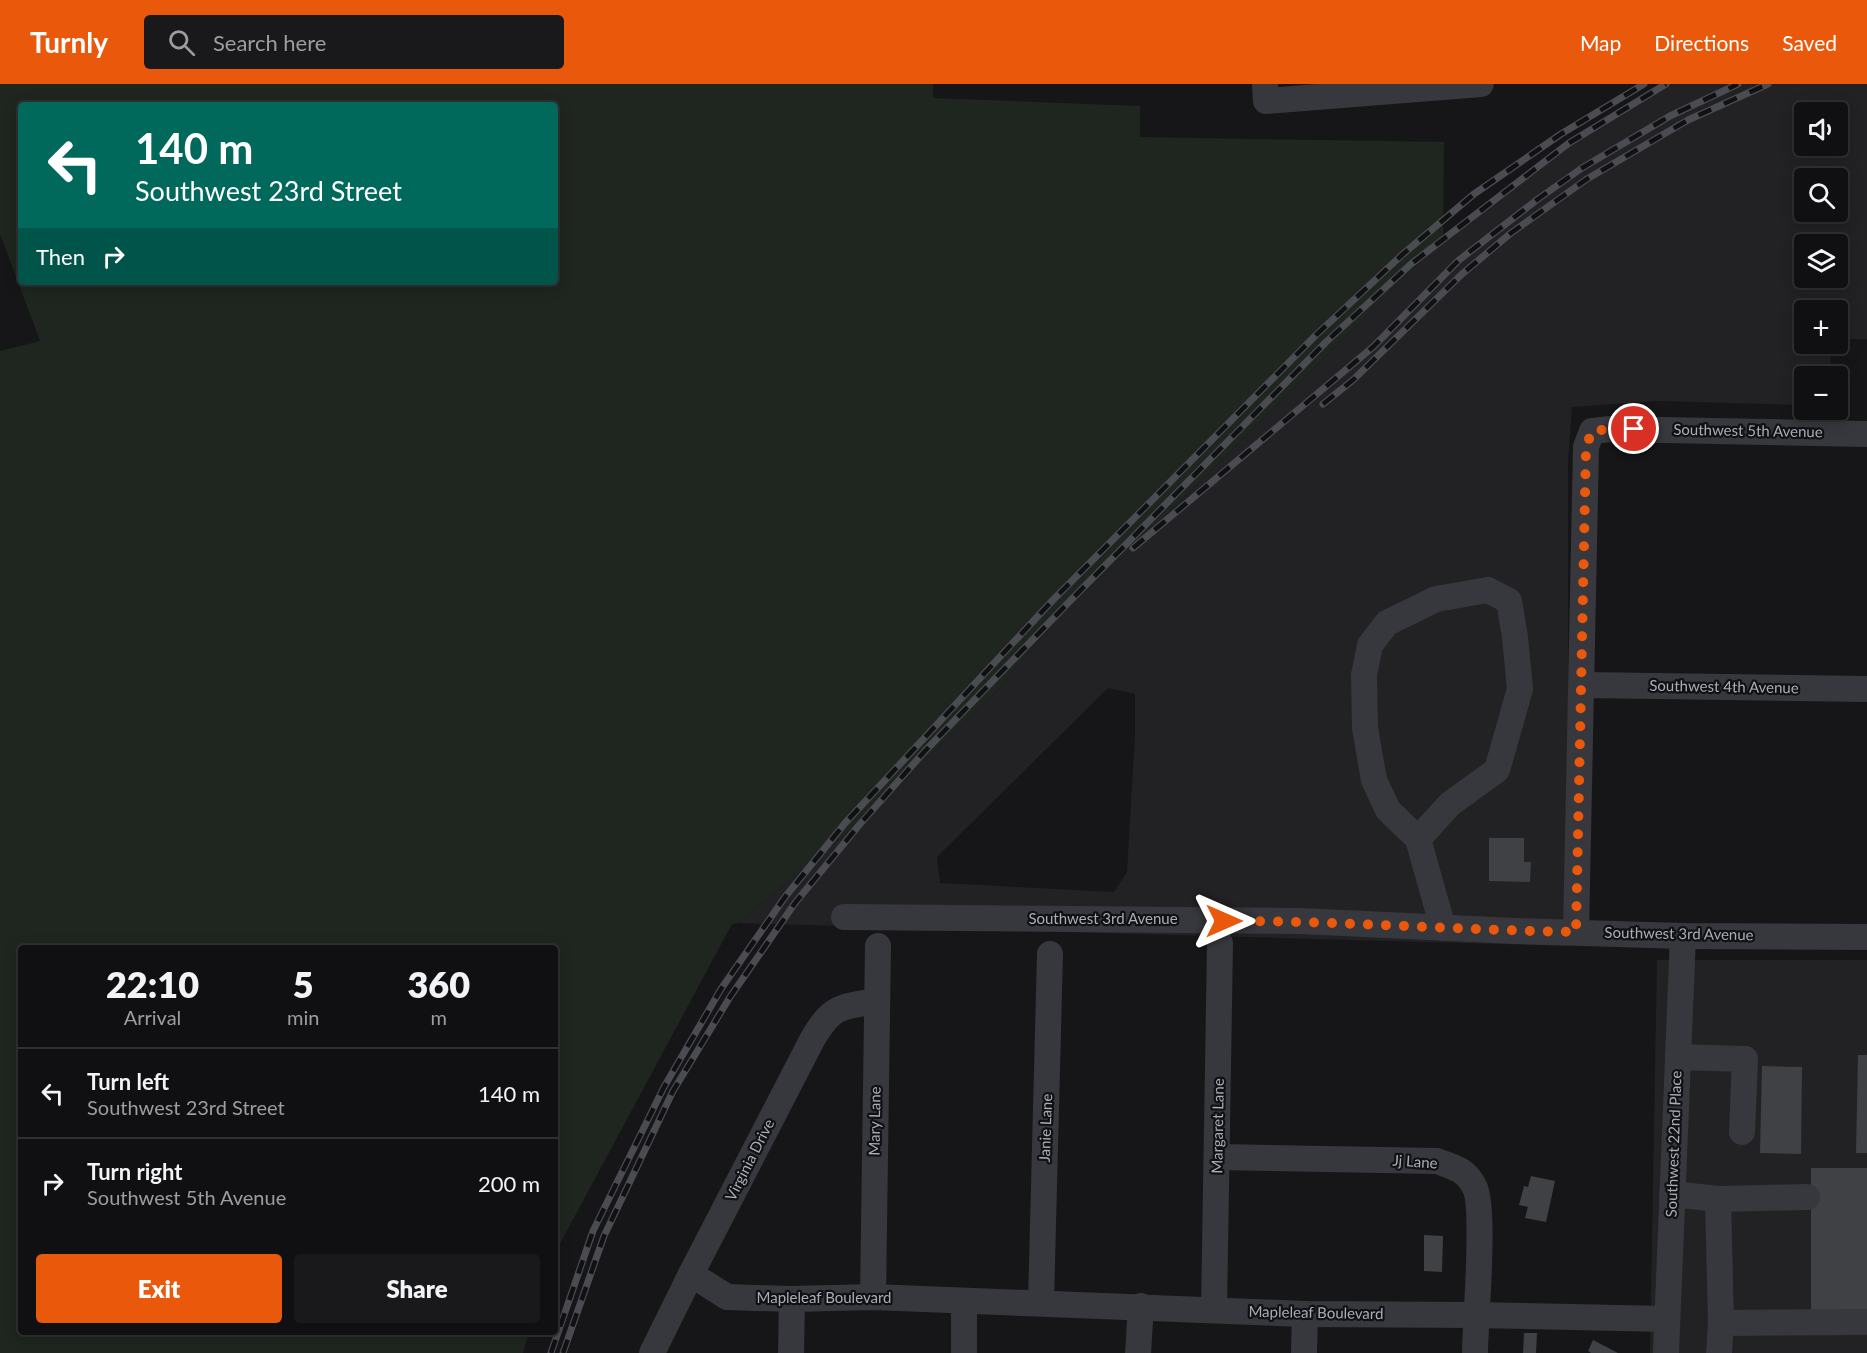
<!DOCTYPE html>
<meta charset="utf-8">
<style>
body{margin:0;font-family:Lato,sans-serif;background:#19191b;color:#f1f3f6;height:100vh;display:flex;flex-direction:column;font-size:22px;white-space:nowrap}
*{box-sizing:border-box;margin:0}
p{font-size:20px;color:#9c9d9f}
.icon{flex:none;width:33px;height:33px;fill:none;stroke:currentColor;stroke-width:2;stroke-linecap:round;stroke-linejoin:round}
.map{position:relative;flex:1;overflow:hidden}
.details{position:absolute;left:18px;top:861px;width:540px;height:390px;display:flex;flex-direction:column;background:#101012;border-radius:6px;box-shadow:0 3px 15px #0003,0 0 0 2px #303032}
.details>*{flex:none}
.guide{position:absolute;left:18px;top:18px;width:540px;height:183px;border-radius:6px;box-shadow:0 3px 15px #0003,0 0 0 2px #303032;background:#00695c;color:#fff;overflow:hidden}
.buttons{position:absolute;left:1794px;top:18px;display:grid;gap:12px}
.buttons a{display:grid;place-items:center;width:54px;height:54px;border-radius:6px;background:#101012;box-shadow:0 3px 15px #0003,0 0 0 2px #303032;font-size:30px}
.pin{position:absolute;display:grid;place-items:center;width:51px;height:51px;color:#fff;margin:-26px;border:3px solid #fff;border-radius:50%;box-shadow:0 2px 6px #0007}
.me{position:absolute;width:66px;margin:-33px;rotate:90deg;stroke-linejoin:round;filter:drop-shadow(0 0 4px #0008)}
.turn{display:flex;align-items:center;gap:21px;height:126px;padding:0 18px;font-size:27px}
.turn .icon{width:78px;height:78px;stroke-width:2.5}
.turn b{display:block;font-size:42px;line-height:51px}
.then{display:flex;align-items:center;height:57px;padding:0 18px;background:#0003;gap:12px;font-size:22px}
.eta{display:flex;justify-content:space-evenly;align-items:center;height:102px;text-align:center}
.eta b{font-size:36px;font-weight:800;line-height:42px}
.cta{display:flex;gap:12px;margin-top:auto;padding:12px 18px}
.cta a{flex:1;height:69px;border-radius:6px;background:#ea580c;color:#fff;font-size:24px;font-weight:800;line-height:69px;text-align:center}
.cta a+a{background:#19191b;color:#f1f3f6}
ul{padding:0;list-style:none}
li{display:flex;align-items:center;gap:18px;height:90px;padding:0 18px;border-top:2px solid #303032}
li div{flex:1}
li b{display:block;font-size:22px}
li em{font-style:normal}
header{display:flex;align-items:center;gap:36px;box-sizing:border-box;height:84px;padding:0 30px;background:#ea580c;color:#fff}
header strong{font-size:28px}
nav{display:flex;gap:33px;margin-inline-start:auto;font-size:21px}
.search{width:420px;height:54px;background:#19191b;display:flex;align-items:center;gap:15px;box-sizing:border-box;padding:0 21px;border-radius:6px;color:#9c9d9f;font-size:22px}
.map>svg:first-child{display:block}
.built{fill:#222225;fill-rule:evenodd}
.green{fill:#1e261f;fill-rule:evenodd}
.building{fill:#404145}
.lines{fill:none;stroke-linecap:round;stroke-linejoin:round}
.minor{stroke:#37383d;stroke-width:26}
.rail-casing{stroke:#4a4c52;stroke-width:7}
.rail{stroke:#111113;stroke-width:4.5;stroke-dasharray:14;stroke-linecap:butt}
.route{stroke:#ea580c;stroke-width:10;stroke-dasharray:0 18}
.labels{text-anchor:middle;stroke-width:4.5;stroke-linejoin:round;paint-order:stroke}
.street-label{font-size:15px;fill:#a8adb8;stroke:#111113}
</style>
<header>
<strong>Turnly</strong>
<div class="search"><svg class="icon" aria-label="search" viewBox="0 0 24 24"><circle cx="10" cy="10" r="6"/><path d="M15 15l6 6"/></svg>Search here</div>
<nav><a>Map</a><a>Directions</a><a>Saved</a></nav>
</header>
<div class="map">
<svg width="1867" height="1269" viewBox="0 0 1867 1269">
<rect width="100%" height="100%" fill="#161618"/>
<g class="built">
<path d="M 1669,0 L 1867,0 L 1867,255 L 1838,255 L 1838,226 L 1804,226 L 1804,260 L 1831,260 L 1830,292 L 1804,292 L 1803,321 L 1656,317 L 1572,323 L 1568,377 L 1568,862 L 738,839 L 869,730 L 999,605 L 1057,534 L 1140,457 L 1430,168 L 1565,62 ZM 1804,28 L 1838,28 L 1838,62 L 1804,62 ZM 1804,94 L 1838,94 L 1838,128 L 1804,128 ZM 1804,160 L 1838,160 L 1838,194 L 1804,194 ZM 1108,604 L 1135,610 L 1135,651 L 1127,788 L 1114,808 L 940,799 L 937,773 ZM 834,825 L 1300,828 L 837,842 L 834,842 Z"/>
<path d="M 1657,876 L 1867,876 L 1867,1269 L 1650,1269 Z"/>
</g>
<path class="green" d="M 0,0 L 933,0 L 933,14 L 1140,22 L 1140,53 L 1444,58 L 1443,158 L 1430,168 L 1140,457 L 1057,534 L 999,605 L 869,730 L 738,839 L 732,840 L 555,1169 L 555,864 L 21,864 L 21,1248 L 529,1248 L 523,1269 L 0,1269 L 0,267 L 40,257 L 0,150 ZM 21,21 L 555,21 L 555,198 L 21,198 Z"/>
<g class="building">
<path d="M 1489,754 L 1524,754 L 1524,778 L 1531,778 L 1530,798 L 1489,797 Z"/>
<path d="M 1858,971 L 1867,971 L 1867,1069 L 1856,1069 Z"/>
<path d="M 1762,982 L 1802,983 L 1801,1070 L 1760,1069 Z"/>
<rect x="1811" y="1084" width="56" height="142"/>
<path d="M 1531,1092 L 1555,1097 L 1546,1138 L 1525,1134 L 1528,1123 L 1519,1121 L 1524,1102 L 1528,1103 Z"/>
<path d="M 1424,1151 L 1443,1152 L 1442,1188 L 1424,1187 Z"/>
<path d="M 1524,1249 L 1537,1249 L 1536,1269 L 1523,1269 Z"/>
<path d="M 1593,1256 L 1618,1269 L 1591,1269 L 1588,1267 Z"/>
</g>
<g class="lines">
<g class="minor">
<path d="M 1265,0 L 1266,17 L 1481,0"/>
<path d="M 1582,601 L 1867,605"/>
<path d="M 1418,755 L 1388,726 L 1374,696 L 1365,644 L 1364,591 L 1370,561 L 1387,539 L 1436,515 L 1488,506 L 1509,517 L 1515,553 L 1520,605 L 1497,686 L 1450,720 L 1418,755 L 1443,844"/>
<path d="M 844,833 L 1300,837 L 1515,847 L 1683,852 L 1867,853"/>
<path d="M 1576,848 L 1586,363 L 1592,347 L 1611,345 L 1867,350"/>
<path d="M 1678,973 L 1745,975 L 1742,1048"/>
<path d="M 1218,1073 L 1437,1077 C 1455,1084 1465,1085 1474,1102 C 1486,1121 1475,1240 1475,1269"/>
<path d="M 1672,1110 L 1718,1115 L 1721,1239"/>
<path d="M 1718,1115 L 1807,1113"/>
<path d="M 691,1190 L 727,1213 L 792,1215 L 873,1213 L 1305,1230 L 1475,1231 L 1667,1235"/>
<path d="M 873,1213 L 878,862"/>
<path d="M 1041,1218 L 1050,870"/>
<path d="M 1214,1226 L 1220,859"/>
<path d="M 652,1269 L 691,1190 L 812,956 C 832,922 839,923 877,917"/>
<path d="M 791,1269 L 792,1215"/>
<path d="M 964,1269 L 964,1217"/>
<path d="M 1138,1269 L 1141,1222"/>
<path d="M 1304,1269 L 1305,1230"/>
<path d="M 1666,1269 L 1683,852"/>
<path d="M 1719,1269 L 1721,1239 L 1867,1238"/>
</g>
<defs>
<g id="rail">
<path d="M 1323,320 L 1353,296 L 1462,190 L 1511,149 L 1587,95 L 1688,36 L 1768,0"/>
<path d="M 1133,464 L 1373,263 L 1459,176 L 1538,115 L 1582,84 L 1670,32 L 1738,0"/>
<path d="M 551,1269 L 593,1147 L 664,1003 L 721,905 L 785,813 L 846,738 L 1052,517 L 1316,251 L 1403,170 L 1474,110 L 1561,50 L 1644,0"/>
<path d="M 563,1269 L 604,1152 L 673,1007 L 730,913 L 795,819 L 860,740 L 925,667 L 1069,518 L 1326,258 L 1411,180 L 1569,59 L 1666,0"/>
</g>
</defs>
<use href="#rail" class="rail-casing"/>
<use href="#rail" class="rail"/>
</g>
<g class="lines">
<path class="route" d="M 1224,837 C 1342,837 1459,846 1576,848 L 1586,363 L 1592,347 L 1611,345 L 1634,345"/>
</g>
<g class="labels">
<g class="street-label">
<text transform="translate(1748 347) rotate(1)" y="5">Southwest 5th Avenue</text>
<text transform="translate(1724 603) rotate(1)" y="5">Southwest 4th Avenue</text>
<text x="1103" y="840">Southwest 3rd Avenue</text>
<text transform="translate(1679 850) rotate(1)" y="5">Southwest 3rd Avenue</text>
<text transform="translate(875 1037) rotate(-89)" y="5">Mary Lane</text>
<text transform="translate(1218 1042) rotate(-89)" y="5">Margaret Lane</text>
<text transform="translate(1046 1044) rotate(-88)" y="5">Janie Lane</text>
<text transform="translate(1674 1060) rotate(-88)" y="5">Southwest 22nd Place</text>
<text transform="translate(750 1076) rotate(-63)" y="5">Virginia Drive</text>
<text transform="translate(1415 1078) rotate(4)" y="5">Jj Lane</text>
<text x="824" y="1219">Mapleleaf Boulevard</text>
<text transform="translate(1316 1229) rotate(1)" y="5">Mapleleaf Boulevard</text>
</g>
</g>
</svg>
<div class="buttons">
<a><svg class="icon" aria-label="sound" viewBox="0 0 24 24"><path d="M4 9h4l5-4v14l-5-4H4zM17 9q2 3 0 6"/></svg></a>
<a><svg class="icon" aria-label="search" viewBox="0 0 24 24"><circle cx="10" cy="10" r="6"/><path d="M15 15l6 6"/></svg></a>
<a><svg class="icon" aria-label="layers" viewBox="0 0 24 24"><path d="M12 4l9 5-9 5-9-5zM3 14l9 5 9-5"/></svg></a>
<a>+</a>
<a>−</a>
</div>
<div class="pin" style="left:1634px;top:345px;background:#d93025"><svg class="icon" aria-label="arrive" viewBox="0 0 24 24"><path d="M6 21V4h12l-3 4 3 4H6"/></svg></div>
<svg class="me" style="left:1224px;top:837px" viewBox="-20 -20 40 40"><path d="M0-17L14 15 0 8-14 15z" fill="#ea580c" stroke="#fff" stroke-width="4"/></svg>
<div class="guide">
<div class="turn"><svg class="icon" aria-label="left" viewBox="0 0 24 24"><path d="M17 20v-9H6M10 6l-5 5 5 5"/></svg><div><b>140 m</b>Southwest 23rd Street</div></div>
<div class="then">Then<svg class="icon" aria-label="right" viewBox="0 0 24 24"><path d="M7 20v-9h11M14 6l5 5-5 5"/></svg></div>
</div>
<section class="details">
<div class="eta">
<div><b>22:10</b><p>Arrival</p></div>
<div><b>5</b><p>min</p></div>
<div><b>360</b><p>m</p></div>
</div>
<ul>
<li><svg class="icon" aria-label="left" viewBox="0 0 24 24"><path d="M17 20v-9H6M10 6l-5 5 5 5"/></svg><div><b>Turn left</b><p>Southwest 23rd Street</p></div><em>140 m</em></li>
<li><svg class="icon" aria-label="right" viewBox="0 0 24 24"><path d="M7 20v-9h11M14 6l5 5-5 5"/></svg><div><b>Turn right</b><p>Southwest 5th Avenue</p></div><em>200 m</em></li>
</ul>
<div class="cta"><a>Exit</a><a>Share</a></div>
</section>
</div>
